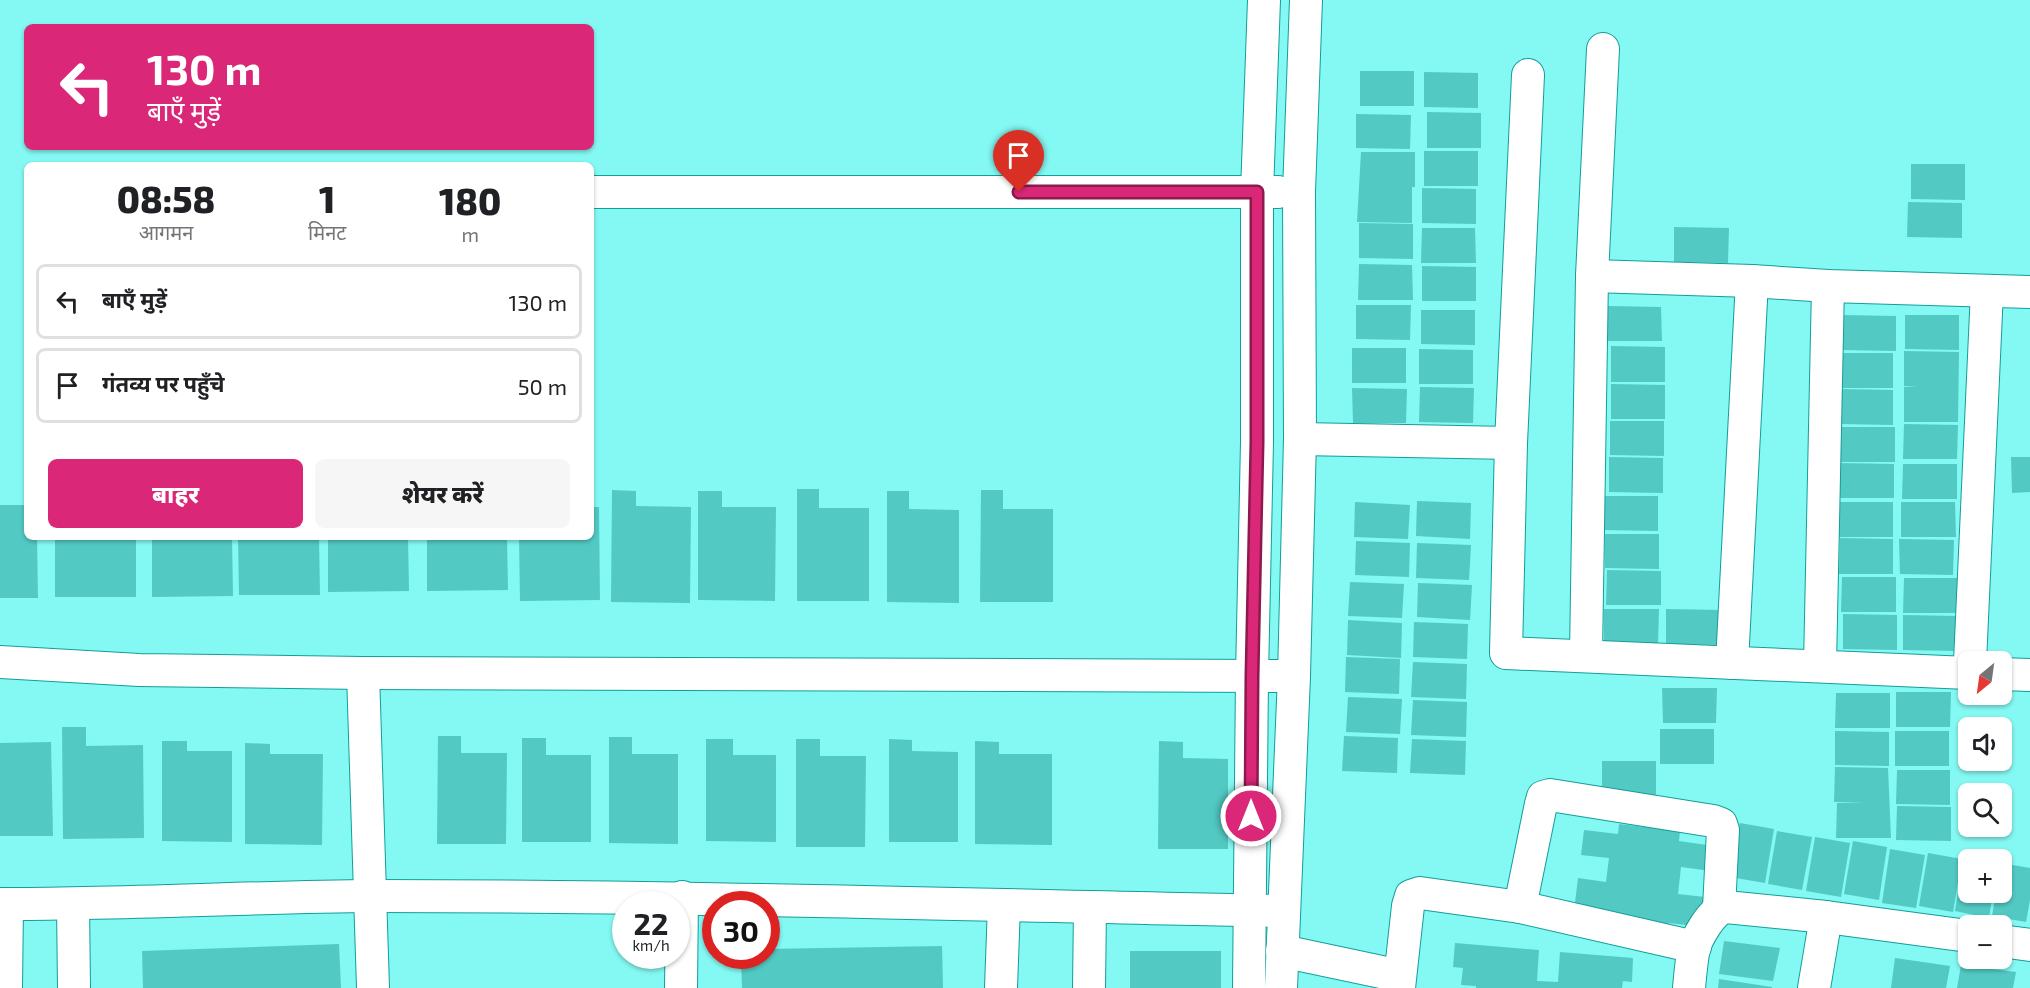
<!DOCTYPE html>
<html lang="hi">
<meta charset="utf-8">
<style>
body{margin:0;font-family:"Exo 2","Noto Sans Devanagari",sans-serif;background:#f6f6f6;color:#202124;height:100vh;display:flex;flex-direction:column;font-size:22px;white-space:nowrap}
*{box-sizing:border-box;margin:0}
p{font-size:20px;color:#757577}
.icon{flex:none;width:33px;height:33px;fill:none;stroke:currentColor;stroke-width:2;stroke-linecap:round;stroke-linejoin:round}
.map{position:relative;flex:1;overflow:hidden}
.side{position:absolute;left:24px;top:162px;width:570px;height:378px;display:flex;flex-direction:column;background:#fff;border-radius:9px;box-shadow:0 2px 4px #0004}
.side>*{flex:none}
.top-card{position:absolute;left:24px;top:24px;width:570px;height:126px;border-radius:9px;box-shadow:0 2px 4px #0004;background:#db2777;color:#fff;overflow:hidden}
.needle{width:39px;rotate:209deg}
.controls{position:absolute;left:1958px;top:651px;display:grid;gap:12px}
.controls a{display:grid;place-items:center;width:54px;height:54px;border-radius:9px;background:#fff;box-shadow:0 2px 4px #0004;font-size:30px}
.speed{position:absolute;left:612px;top:891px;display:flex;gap:12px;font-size:30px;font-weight:700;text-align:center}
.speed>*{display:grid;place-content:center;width:78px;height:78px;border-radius:50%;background:#fff;box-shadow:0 2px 4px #0004;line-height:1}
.speed small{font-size:15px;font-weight:400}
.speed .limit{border:9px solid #d22;background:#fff;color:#111}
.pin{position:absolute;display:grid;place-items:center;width:51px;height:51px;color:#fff;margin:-62px -26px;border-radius:50% 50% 50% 0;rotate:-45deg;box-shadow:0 0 6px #0007}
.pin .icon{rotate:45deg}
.me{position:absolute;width:66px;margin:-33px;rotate:0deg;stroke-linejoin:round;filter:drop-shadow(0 0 4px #0008)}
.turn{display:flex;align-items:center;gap:21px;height:126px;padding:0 24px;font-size:27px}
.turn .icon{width:78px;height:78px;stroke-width:2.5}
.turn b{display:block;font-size:42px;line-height:51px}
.eta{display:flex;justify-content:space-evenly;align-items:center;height:102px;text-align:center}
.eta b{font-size:36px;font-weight:800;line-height:42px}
.cta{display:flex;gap:12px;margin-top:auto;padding:12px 24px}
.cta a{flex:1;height:69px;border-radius:9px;background:#db2777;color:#fff;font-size:24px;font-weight:800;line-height:69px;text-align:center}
.cta a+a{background:#f6f6f6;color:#202124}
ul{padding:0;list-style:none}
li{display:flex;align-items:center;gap:18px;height:75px;margin:0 12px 9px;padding:0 12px;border:3px solid #e0e0e0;border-radius:9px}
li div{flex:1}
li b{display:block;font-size:22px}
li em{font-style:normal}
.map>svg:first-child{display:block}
.building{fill:#53c9c4}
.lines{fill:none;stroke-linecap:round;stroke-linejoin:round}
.minor-casing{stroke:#139e9a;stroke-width:34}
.minor{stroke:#fff;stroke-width:32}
.route-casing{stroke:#8e194d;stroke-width:15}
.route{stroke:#db2777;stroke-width:10}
</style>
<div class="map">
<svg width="2030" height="988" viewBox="0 0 2030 988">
<rect width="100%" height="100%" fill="#84f8f2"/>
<g class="building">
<rect x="1360" y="71" width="54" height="35"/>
<path d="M 1424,72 L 1478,73 L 1478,108 L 1424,107 Z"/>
<path d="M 1427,112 L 1481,113 L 1481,148 L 1427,148 Z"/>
<path d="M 1356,114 L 1411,115 L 1410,149 L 1356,148 Z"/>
<rect x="1424" y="151" width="54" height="35"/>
<path d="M 1361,152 L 1415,152 L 1415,187 L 1412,187 L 1412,223 L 1357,222 Z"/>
<path d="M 1911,164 L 1965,164 L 1965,200 L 1911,199 Z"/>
<path d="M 1422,188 L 1476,189 L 1476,224 L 1422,223 Z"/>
<path d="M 1908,202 L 1962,203 L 1962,238 L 1907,237 Z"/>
<path d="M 1359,223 L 1413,224 L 1413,259 L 1359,258 Z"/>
<path d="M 1674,227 L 1729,228 L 1728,263 L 1674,262 Z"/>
<path d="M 1422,228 L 1475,228 L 1476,263 L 1421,263 Z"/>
<path d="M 1359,264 L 1412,265 L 1413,300 L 1358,300 Z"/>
<path d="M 1422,266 L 1476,267 L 1476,301 L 1422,301 Z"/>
<path d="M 1356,305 L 1411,305 L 1410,340 L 1356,339 Z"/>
<path d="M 1608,306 L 1661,307 L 1662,341 L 1607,341 Z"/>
<path d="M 1421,310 L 1475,310 L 1475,345 L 1421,344 Z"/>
<path d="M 1842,315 L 1896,316 L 1896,351 L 1841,350 Z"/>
<path d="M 1905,315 L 1959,315 L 1959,350 L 1905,349 Z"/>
<path d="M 1611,346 L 1665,347 L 1665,382 L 1611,382 Z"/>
<rect x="1352" y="348" width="54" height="35"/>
<path d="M 1419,349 L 1473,350 L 1473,384 L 1419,384 Z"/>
<path d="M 1904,351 L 1959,352 L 1958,422 L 1904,422 L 1904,387 L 1917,387 L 1904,386 Z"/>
<rect x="1839" y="353" width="54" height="35"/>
<path d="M 1611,384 L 1665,385 L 1665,419 L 1611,419 Z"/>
<path d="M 1420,387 L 1474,388 L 1473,423 L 1419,422 Z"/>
<path d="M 1352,388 L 1407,389 L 1406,423 L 1353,423 Z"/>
<path d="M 1839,389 L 1893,390 L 1893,425 L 1839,424 Z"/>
<path d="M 1610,421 L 1664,421 L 1664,456 L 1610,455 Z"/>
<path d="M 1904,424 L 1958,425 L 1957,459 L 1903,459 Z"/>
<rect x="1841" y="427" width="54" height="35"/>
<path d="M 1609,457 L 1663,458 L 1663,493 L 1609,492 Z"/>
<path d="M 2011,457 L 2030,457 L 2030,492 L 2012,493 Z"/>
<path d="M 1840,463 L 1894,464 L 1894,498 L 1840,498 Z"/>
<path d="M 1903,464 L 1957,464 L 1957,499 L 1902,499 Z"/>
<path d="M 797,489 L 819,489 L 819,508 L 869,508 L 869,601 L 797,601 Z"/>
<path d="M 612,490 L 636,491 L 636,506 L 691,507 L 690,603 L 611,602 Z"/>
<path d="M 981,490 L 1003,490 L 1003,509 L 1053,509 L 1053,602 L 980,602 Z"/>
<path d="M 698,491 L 722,491 L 722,507 L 776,507 L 775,601 L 698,600 Z"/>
<path d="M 887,491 L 909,491 L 909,509 L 959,510 L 959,603 L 887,602 Z"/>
<path d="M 1604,496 L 1658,496 L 1658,531 L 1604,530 Z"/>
<path d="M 1417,501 L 1471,503 L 1470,539 L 1416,536 Z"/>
<path d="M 1355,502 L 1410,505 L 1408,539 L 1354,537 Z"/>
<rect x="1839" y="502" width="54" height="35"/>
<path d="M 1901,502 L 1955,502 L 1956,537 L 1901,537 Z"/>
<path d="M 0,505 L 27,505 L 27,537 L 37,537 L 38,598 L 0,598 Z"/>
<path d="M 591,507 L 599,507 L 600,600 L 520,601 L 519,537 L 591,537 Z"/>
<path d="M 1605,534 L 1659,534 L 1659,569 L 1605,568 Z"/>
<rect x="55" y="537" width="81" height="60"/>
<path d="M 152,537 L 232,537 L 233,596 L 152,597 Z"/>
<path d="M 238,537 L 319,537 L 320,595 L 239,595 Z"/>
<path d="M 328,537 L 408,537 L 409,591 L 328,592 Z"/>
<path d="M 427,537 L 507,537 L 508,590 L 427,591 Z"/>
<path d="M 1840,538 L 1893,539 L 1893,574 L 1839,574 Z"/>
<path d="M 1899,539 L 1954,540 L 1953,575 L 1900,574 Z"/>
<path d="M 1356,541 L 1410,543 L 1409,577 L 1355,575 Z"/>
<path d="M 1417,543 L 1471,545 L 1469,580 L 1416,578 Z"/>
<path d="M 1607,570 L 1661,571 L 1661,605 L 1606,605 Z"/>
<path d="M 1842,577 L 1896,577 L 1896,612 L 1841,612 Z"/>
<path d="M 1904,578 L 1958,578 L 1958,613 L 1903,613 Z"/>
<path d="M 1350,582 L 1404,584 L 1402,618 L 1348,616 Z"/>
<path d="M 1418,583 L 1472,585 L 1470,620 L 1417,617 Z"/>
<path d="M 1604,609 L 1659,609 L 1658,644 L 1604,644 Z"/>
<path d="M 1666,609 L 1720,610 L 1720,645 L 1666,644 Z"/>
<path d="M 1843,614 L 1897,615 L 1897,650 L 1843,649 Z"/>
<path d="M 1903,615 L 1958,616 L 1957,651 L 1903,650 Z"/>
<path d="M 1348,620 L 1402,623 L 1401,658 L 1347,655 Z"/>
<path d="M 1414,622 L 1468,624 L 1467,659 L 1413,657 Z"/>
<path d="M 1346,657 L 1400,659 L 1399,694 L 1345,692 Z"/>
<path d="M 1413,662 L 1467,664 L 1466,699 L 1411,697 Z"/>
<path d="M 1662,688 L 1717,688 L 1716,723 L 1663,723 Z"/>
<path d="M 1896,692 L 1951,692 L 1950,727 L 1896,727 Z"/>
<path d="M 1836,693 L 1890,693 L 1890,728 L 1835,728 Z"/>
<path d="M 1348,697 L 1402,699 L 1400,734 L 1346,732 Z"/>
<path d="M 1413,700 L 1467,702 L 1466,737 L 1411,735 Z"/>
<path d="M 62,727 L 86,727 L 86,746 L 143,745 L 144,838 L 63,839 Z"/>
<rect x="1660" y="729" width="54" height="35"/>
<path d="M 1835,731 L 1889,732 L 1889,766 L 1835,765 Z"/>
<rect x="1895" y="731" width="54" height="35"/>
<path d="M 438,736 L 461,736 L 461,753 L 507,753 L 506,844 L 437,844 Z"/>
<path d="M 1344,736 L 1398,738 L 1397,773 L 1342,771 Z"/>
<path d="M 609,737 L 632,737 L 632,754 L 678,754 L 678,844 L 609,843 Z"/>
<path d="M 522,738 L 546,738 L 546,755 L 591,755 L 591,842 L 522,842 Z"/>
<path d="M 706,739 L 733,739 L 733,755 L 776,755 L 776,842 L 706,841 Z"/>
<path d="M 796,739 L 820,739 L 820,756 L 866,756 L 865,847 L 796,847 Z"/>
<path d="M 889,739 L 912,740 L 912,751 L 958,752 L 958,842 L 889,842 Z"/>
<path d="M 1412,739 L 1466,741 L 1465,775 L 1410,773 Z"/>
<path d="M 162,741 L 187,741 L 187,751 L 232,751 L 232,842 L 162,841 Z"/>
<path d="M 975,741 L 999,742 L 999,754 L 1052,754 L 1052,845 L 975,844 Z"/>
<path d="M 1159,741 L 1183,742 L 1183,758 L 1228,759 L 1228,849 L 1158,849 Z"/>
<path d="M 51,742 L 53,836 L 0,836 L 0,743 Z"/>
<path d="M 245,743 L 270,744 L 270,754 L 323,754 L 322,845 L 245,844 Z"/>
<path d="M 1602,761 L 1656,761 L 1656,796 L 1602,795 Z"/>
<path d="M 1835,767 L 1888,768 L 1891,838 L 1836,838 L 1837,803 L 1865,802 L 1834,802 Z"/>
<path d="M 1897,770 L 1950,770 L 1950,805 L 1896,804 Z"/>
<path d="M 1897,806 L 1951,807 L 1951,841 L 1896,840 Z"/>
<path d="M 1740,823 L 1774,829 L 1765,883 L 1730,877 Z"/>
<path d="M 1619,824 L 1680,831 L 1679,841 L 1714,846 L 1711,871 L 1681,867 L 1678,894 L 1705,897 L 1702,927 L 1669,923 L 1669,928 L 1574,911 L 1578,878 L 1606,882 L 1609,858 L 1581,855 L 1584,830 L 1618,834 Z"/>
<path d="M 1777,831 L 1812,837 L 1802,890 L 1768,884 Z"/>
<path d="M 1815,837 L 1850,843 L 1841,897 L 1806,891 Z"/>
<path d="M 1853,841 L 1887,847 L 1879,900 L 1844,894 Z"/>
<path d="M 1890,849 L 1925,855 L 1916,908 L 1882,903 Z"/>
<path d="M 1928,853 L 1962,859 L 1953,912 L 1919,906 Z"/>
<path d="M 1963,858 L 1968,859 L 1968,892 L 1993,892 L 1989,918 L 1955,911 Z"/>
<path d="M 2001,863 L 2030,868 L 2030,900 L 2026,922 L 1992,916 L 1996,892 L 2001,892 Z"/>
<path d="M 1724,941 L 1780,948 L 1773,981 L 1719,974 Z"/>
<path d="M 1455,943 L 1539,950 L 1537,981 L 1558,982 L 1560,952 L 1633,958 L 1632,982 L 1623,981 L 1622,988 L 1476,988 L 1476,986 L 1461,985 L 1463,968 L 1453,967 Z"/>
<path d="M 339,944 L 341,988 L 143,988 L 142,951 Z"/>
<path d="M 942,946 L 943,988 L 742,988 L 741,956 L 766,956 L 766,949 Z"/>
<rect x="1130" y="951" width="91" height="37"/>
<path d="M 1895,958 L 1950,966 L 1946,988 L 1891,988 Z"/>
<path d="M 1961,965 L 2016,972 L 2013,988 L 1957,988 Z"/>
<path d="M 1719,979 L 1772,987 L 1772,988 L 1718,988 Z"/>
</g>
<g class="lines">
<defs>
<g id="minor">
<path d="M 1528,75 L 1511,443 L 1506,653 L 1968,673"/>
<path d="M 591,192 L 1278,192"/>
<path d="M 1592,276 L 1752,281 L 1828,286 L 2030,292"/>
<path d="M 1300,439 L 1511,443"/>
<path d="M 1586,655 L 1592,276 L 1603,49"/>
<path d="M 0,662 L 139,670 L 363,673 L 1294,676"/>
<path d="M 1970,662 L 1987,291"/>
<path d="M 1732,663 L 1752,281"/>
<path d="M 1820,665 L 1828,286"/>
<path d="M 363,673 L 373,988"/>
<path d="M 2001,674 L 2030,675"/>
<path d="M 0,904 C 125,904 249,897 374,896 C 677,896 980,905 1283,911"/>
<path d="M 73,904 L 74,988"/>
<path d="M 1520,907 L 1541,804 L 1543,797 L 1550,795 L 1713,821 L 1721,824 L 1723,830 L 1719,908"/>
<path d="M 2001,941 L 2030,945"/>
<path d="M 1282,951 L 1400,976"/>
<path d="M 6,988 L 7,904"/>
<path d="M 681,988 L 682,897"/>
<path d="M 1001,988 L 1004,905"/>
<path d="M 1089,988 L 1090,907"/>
<path d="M 1249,988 L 1252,676 L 1257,442 L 1257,192 L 1264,0"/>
<path d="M 1281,988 L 1294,676 L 1300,439 L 1299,192 L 1306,0"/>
<path d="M 1399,988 L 1408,906 L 1411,896 L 1420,893 L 1520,907 L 1695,947"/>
<path d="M 1689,988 C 1690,977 1691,965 1693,953 C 1695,940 1712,909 1726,907 L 1826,917 L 1968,936"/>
<path d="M 1814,988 L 1826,917"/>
</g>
</defs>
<use href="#minor" class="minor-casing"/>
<use href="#minor" class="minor"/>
</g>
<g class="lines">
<defs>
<path id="route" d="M 1019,192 L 1257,192 L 1257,442 L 1252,676 L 1251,816"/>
</defs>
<use href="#route" class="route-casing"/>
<use href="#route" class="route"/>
</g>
</svg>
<div class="controls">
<a><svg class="needle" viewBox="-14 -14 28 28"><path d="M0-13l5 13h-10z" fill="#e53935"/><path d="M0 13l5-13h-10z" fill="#757577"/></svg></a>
<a><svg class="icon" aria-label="sound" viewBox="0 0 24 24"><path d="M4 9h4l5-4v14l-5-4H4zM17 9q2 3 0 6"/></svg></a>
<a><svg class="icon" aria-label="search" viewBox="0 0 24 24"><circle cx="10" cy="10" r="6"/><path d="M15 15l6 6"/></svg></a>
<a>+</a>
<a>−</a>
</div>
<div class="speed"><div>22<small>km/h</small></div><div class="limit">30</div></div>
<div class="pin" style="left:1019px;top:192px;background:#d93025"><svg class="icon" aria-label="arrive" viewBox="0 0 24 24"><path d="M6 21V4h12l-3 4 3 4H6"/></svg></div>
<svg class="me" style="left:1251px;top:816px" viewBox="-20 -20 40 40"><circle r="17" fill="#db2777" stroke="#fff" stroke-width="3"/><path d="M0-11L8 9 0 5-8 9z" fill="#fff"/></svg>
<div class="top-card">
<div class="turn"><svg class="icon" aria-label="left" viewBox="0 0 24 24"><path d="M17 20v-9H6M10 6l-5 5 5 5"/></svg><div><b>130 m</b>बाएँ मुड़ें</div></div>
</div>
<section class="side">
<div class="eta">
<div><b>08:58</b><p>आगमन</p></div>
<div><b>1</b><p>मिनट</p></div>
<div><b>180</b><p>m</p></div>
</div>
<ul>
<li><svg class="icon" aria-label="left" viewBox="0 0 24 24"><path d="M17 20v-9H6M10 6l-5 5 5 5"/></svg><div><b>बाएँ मुड़ें</b></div><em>130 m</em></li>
<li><svg class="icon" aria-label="arrive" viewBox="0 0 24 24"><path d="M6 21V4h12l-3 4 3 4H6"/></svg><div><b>गंतव्य पर पहुँचे</b></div><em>50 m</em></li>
</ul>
<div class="cta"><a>बाहर</a><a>शेयर करें</a></div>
</section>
</div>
